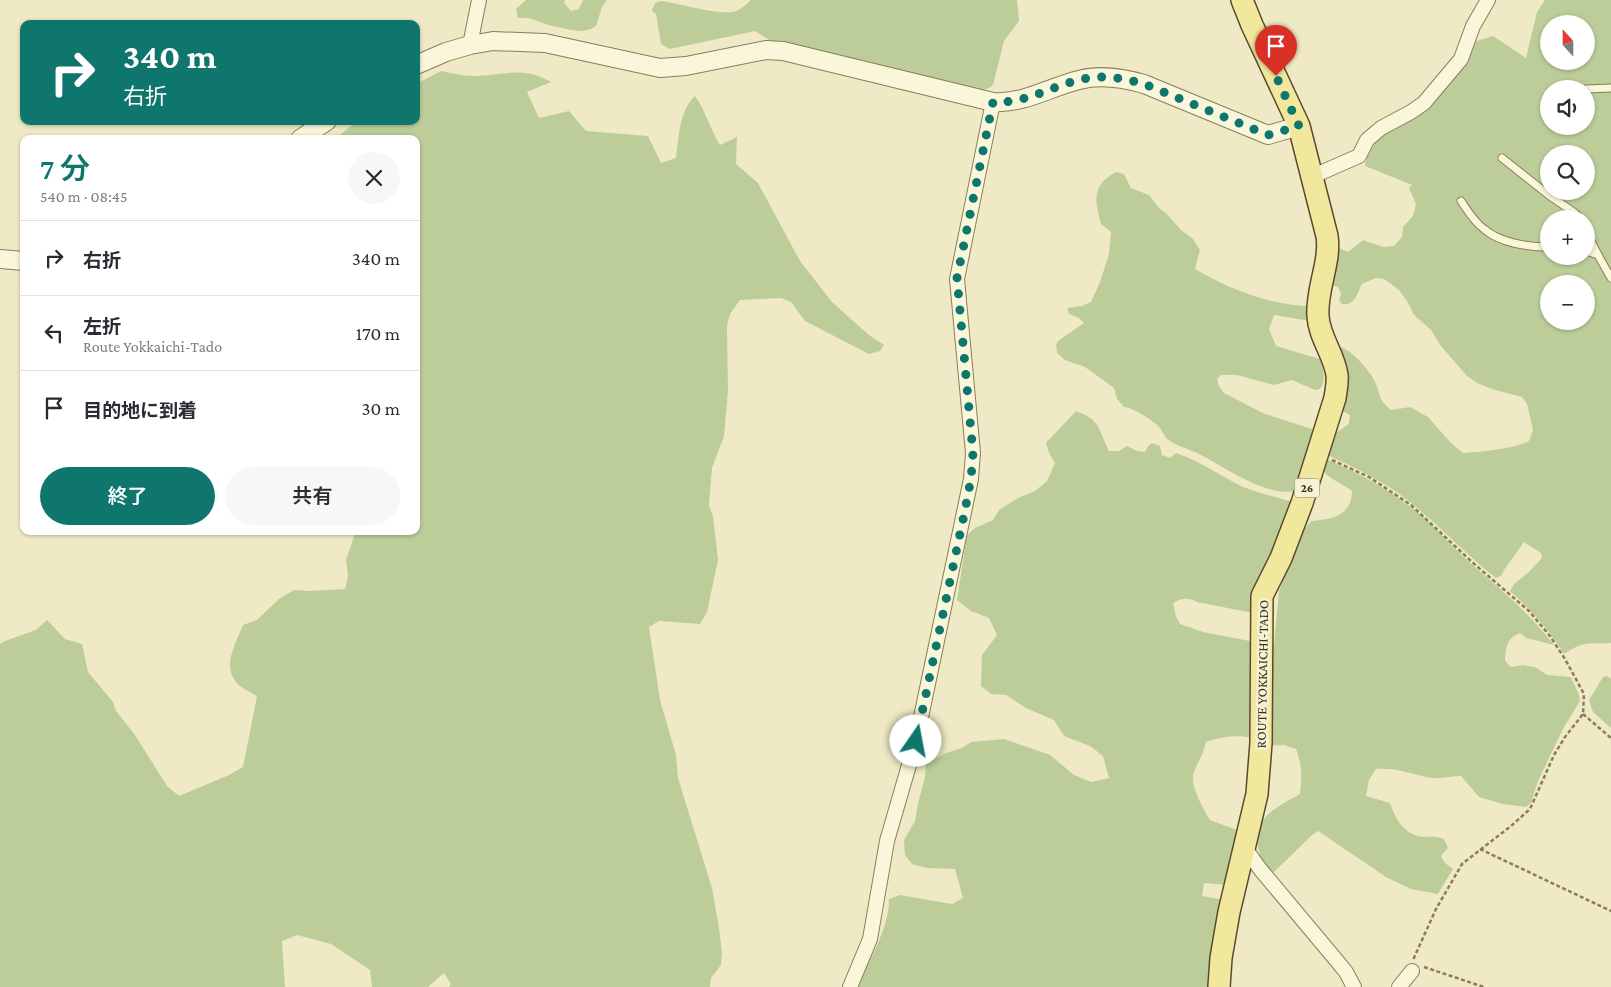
<!DOCTYPE html>
<html lang="ja">
<meta charset="utf-8">
<style>
body{margin:0;font-family:"Crimson Pro","Noto Sans JP",serif;background:#f7f7f7;color:#2b2b33;height:100vh;display:flex;flex-direction:column;font-size:19px;white-space:nowrap}
*{box-sizing:border-box;margin:0}
p{font-size:16px;color:#7c7c81}
.icon{flex:none;width:28px;height:28px;fill:none;stroke:currentColor;stroke-width:2;stroke-linecap:round;stroke-linejoin:round}
.map{position:relative;flex:1;overflow:hidden}
.drawer{position:absolute;left:20px;top:135px;width:400px;height:400px;display:flex;flex-direction:column;background:#fff;border-radius:10px;box-shadow:0 1px 4px #0004}
.drawer>*{flex:none}
.banner{position:absolute;left:20px;top:20px;width:400px;height:105px;border-radius:10px;box-shadow:0 1px 4px #0004;background:#0f766e;color:#fff;overflow:hidden}
.needle{width:32px;rotate:339deg}
.tools{position:absolute;left:1540px;top:15px;display:grid;gap:10px}
.tools a{display:grid;place-items:center;width:55px;height:55px;border-radius:50%;background:#fff;box-shadow:0 1px 4px #0004;font-size:25px}
.pin{position:absolute;display:grid;place-items:center;width:42px;height:42px;color:#fff;margin:-51px -21px;border-radius:50% 50% 50% 0;rotate:-45deg;box-shadow:0 0 5px #0007}
.pin .icon{rotate:45deg}
.me{position:absolute;width:55px;margin:-28px;rotate:12deg;stroke-linejoin:round;filter:drop-shadow(0 0 4px #0008)}
.turn{display:flex;align-items:center;gap:18px;height:105px;padding:0 20px;font-size:22px}
.turn .icon{width:65px;height:65px;stroke-width:2.5}
.turn b{display:block;font-size:35px;line-height:42px}
.round{display:grid;place-items:center;flex:none;width:52px;height:52px;border-radius:26px;background:#f7f7f7}
.overview{display:flex;align-items:center;justify-content:space-between;height:85px;padding:0 20px}
h1{font-size:30px;font-weight:600;line-height:38px;color:#0f766e}
.cta{display:flex;gap:10px;margin-top:auto;padding:10px 20px}
.cta a{flex:1;height:58px;border-radius:30px;background:#0f766e;color:#fff;font-size:20px;font-weight:600;line-height:58px;text-align:center}
.cta a+a{background:#f7f7f7;color:#2b2b33}
ul{padding:0;list-style:none}
li{display:flex;align-items:center;gap:15px;height:75px;padding:0 20px;border-top:1px solid #e1e1e2}
li div{flex:1}
li b{display:block;font-size:19px}
li em{font-style:normal}
.map>svg:first-child{display:block}
.green{fill:#bdcd99;fill-rule:evenodd}
.lines{fill:none;stroke-linecap:round;stroke-linejoin:round}
.service-casing{stroke:#8a7d5b;stroke-width:9}
.minor-casing{stroke:#8a7d5b;stroke-width:16}
.tertiary-casing{stroke:#8a7d5b;stroke-width:20}
.primary-casing{stroke:#584a2f;stroke-width:24}
.path{stroke:#8a7d5b;stroke-width:2.5;stroke-dasharray:4 2.5;stroke-linecap:butt}
.service{stroke:#f9f6d9;stroke-width:7}
.minor{stroke:#f9f6d9;stroke-width:14}
.tertiary{stroke:#f9f6d9;stroke-width:18}
.primary{stroke:#f2e89d;stroke-width:21}
.route{stroke:#0f766e;stroke-width:9;stroke-dasharray:0 16.2}
.labels{text-anchor:middle;stroke-width:5;stroke-linejoin:round;paint-order:stroke}
.shield{fill:#f6f3d5;stroke:#726b56;stroke-width:1}
.shield-label{font-size:12px;font-weight:bold;fill:#3a311f}
.street-label{font-size:14px;fill:#3a311f;stroke:#f6f3d5}
</style>
<div class="map">
<svg width="1611" height="987" viewBox="0 0 1611 987">
<rect width="100%" height="100%" fill="#efeac5"/>
<g class="green">
<path d="M 526,0 L 565,0 L 564,3 L 571,11 L 579,9 L 583,0 L 607,0 L 602,7 L 596,26 L 591,29 L 582,31 L 571,30 L 548,25 L 529,18 L 518,18 L 516,9 Z"/>
<path d="M 751,0 L 1017,0 L 1019,21 L 1004,41 L 993,85 C 987,91 980,90 972,91 L 769,40 L 755,31 L 670,49 L 661,44 L 656,14 L 652,11 C 654,4 655,2 662,1 C 680,4 715,14 732,12 C 739,11 746,5 751,0 Z"/>
<path d="M 1545,0 L 1611,0 L 1611,643 C 1588,644 1585,640 1564,654 C 1549,630 1531,610 1510,591 L 1514,584 L 1529,572 L 1542,558 L 1541,553 L 1524,542 L 1504,570 L 1502,575 L 1496,578 C 1466,555 1440,526 1410,502 C 1384,481 1353,467 1323,453 L 1329,434 L 1337,432 L 1349,424 L 1350,415 L 1339,409 L 1335,349 L 1341,347 C 1354,353 1367,367 1374,380 C 1382,395 1376,397 1391,410 L 1410,407 L 1428,417 L 1451,443 L 1463,453 C 1486,451 1508,450 1529,441 L 1533,430 L 1527,404 L 1522,397 L 1495,390 L 1477,383 L 1467,376 L 1441,346 L 1431,330 L 1414,315 L 1407,301 L 1399,290 L 1384,279 L 1376,278 L 1362,284 C 1357,294 1355,306 1342,304 L 1339,300 L 1341,294 L 1338,287 L 1331,285 L 1333,246 L 1348,252 L 1363,240 L 1383,247 L 1394,246 L 1402,237 L 1403,227 L 1413,216 L 1416,204 L 1409,188 L 1412,185 L 1365,166 L 1370,142 L 1414,113 L 1473,42 L 1493,36 L 1526,58 L 1537,12 ZM 1549,24 L 1586,24 L 1586,61 L 1549,61 ZM 1549,89 L 1586,89 L 1586,126 L 1549,126 ZM 1549,154 L 1586,154 L 1586,191 L 1549,191 ZM 1549,219 L 1586,219 L 1586,256 L 1549,256 ZM 1549,284 L 1586,284 L 1586,321 L 1549,321 Z"/>
<path d="M 441,71 C 451,73 463,76 473,76 C 503,76 522,65 551,82 L 527,92 L 539,118 L 569,111 L 586,131 L 648,136 L 661,163 L 676,158 C 679,137 679,111 695,96 C 706,111 710,129 720,145 L 737,137 L 736,164 L 758,183 L 800,261 L 832,302 L 869,335 L 884,345 L 880,351 L 869,354 L 805,321 L 791,302 L 781,298 L 740,300 L 730,314 L 727,325 L 728,391 L 724,436 L 712,468 L 709,505 L 713,516 L 718,560 L 707,612 L 700,624 L 659,621 L 649,627 L 660,700 L 676,755 L 678,778 L 712,888 L 719,928 L 722,953 L 721,965 L 711,978 L 710,987 L 449,987 L 451,984 L 444,973 L 428,987 L 372,987 L 370,970 L 331,944 L 297,935 L 282,941 L 285,987 L 0,987 L 0,644 L 5,641 L 36,630 L 47,620 L 65,639 L 82,644 L 88,672 L 113,702 L 116,711 L 135,735 L 167,786 L 179,796 L 229,775 L 243,767 L 257,696 C 252,693 245,690 240,686 C 220,669 235,645 243,625 L 257,620 L 280,598 L 294,590 L 309,591 L 345,589 L 348,576 L 346,560 L 356,531 L 416,531 L 416,139 L 335,139 L 357,121 L 416,121 L 416,84 Z"/>
<path d="M 1116,172 L 1124,174 L 1131,188 L 1149,195 L 1159,208 L 1166,213 L 1181,230 L 1193,239 L 1200,250 L 1195,269 C 1229,289 1270,305 1310,306 L 1310,321 L 1274,315 L 1269,329 L 1276,346 L 1320,359 C 1323,370 1327,379 1320,389 L 1315,390 L 1292,380 L 1274,385 L 1237,375 L 1221,375 L 1217,379 L 1219,386 L 1224,393 L 1265,414 L 1315,430 L 1297,491 C 1266,497 1228,469 1201,455 C 1192,450 1173,445 1166,438 C 1164,435 1162,431 1160,428 C 1151,419 1136,409 1124,407 L 1117,399 L 1114,388 L 1085,367 L 1065,360 L 1057,353 L 1056,345 L 1058,341 L 1084,323 L 1079,318 L 1069,314 L 1067,308 L 1082,306 L 1091,302 L 1100,282 L 1109,254 L 1111,232 L 1101,224 C 1094,200 1092,185 1116,172 Z"/>
<path d="M 1076,411 C 1101,420 1098,429 1109,451 L 1119,451 L 1127,446 L 1137,451 L 1145,452 L 1148,446 L 1152,443 L 1160,446 L 1162,455 L 1170,458 L 1176,453 C 1200,461 1219,475 1241,486 C 1258,493 1276,497 1293,502 L 1295,507 L 1255,588 L 1251,600 L 1253,613 L 1197,602 C 1188,597 1182,598 1173,603 L 1176,616 L 1180,624 L 1203,632 L 1255,642 L 1255,738 C 1237,735 1223,736 1206,742 C 1204,753 1198,762 1194,772 C 1189,785 1203,808 1210,820 L 1242,832 L 1228,885 L 1204,883 L 1202,896 L 1225,900 L 1212,987 L 856,987 C 869,960 889,930 889,899 L 900,895 L 952,904 L 963,898 L 955,869 L 927,868 L 912,864 L 905,855 L 904,840 L 915,821 L 918,804 L 925,777 L 926,764 L 946,753 L 962,748 L 971,742 L 1004,739 L 1050,755 L 1074,775 L 1091,782 L 1109,778 L 1103,756 L 1090,746 L 1064,736 L 1054,720 L 1026,708 L 1006,695 L 991,694 L 981,686 L 982,655 L 997,635 L 989,618 L 971,611 L 957,600 L 967,535 L 975,528 L 993,520 L 999,510 L 1018,498 L 1035,491 L 1047,481 L 1055,463 L 1049,453 L 1046,443 Z"/>
<path d="M 1326,459 C 1357,472 1385,487 1412,508 C 1435,526 1454,549 1476,568 C 1504,592 1531,615 1554,645 L 1526,638 L 1520,633 C 1506,639 1506,646 1505,661 L 1511,667 L 1523,665 L 1535,667 L 1547,675 L 1571,677 L 1579,695 L 1580,701 L 1564,727 L 1538,781 L 1531,803 L 1526,807 L 1503,804 L 1479,797 L 1461,776 C 1452,776 1441,779 1432,778 C 1414,775 1396,767 1376,769 L 1369,780 L 1366,796 L 1390,803 C 1396,820 1404,835 1424,837 C 1431,837 1436,836 1444,839 L 1448,848 L 1441,856 L 1445,863 L 1453,869 L 1438,894 L 1411,889 L 1386,877 L 1318,831 L 1311,836 L 1272,874 C 1265,866 1260,858 1258,847 C 1253,816 1278,807 1300,794 C 1302,777 1302,764 1296,749 L 1284,745 L 1266,746 L 1269,664 L 1274,645 L 1279,591 L 1298,538 L 1311,521 C 1332,519 1351,517 1352,491 C 1342,483 1331,480 1323,471 Z"/>
<path d="M 1607,676 L 1611,679 L 1611,728 L 1593,712 L 1589,700 L 1603,677 Z"/>
</g>
<g class="lines">
<defs>
<g id="service">
<path d="M 1586,89 L 1611,88"/>
<path d="M 1502,158 L 1550,196 L 1575,213 L 1580,219"/>
<path d="M 1461,201 C 1468,211 1474,222 1484,229 C 1500,243 1528,247 1549,247"/>
<path d="M 1586,231 L 1598,255"/>
<path d="M 1586,251 L 1598,255 L 1611,278"/>
</g>
<g id="minor">
<path d="M 470,45 L 479,0"/>
<path d="M 1311,177 L 1359,156 L 1367,140 L 1381,128 L 1411,112 L 1424,103 L 1461,59 L 1473,26 L 1488,0"/>
<path d="M 1245,848 L 1260,869 L 1337,961 L 1346,972 L 1354,987"/>
<path d="M 850,987 L 870,939 L 887,841 L 916,741 L 971,479 L 973,453 L 957,279 L 993,102"/>
<path d="M 1399,987 L 1412,971"/>
</g>
<g id="tertiary">
<path d="M 416,65 L 446,52 L 470,45 L 493,41 L 545,43 L 660,68 L 686,66 L 766,50 L 783,51 L 993,102 C 1024,104 1050,87 1079,80 C 1101,74 1123,78 1144,84 L 1268,135 L 1299,126"/>
<path d="M 300,139 L 327,121"/>
<path d="M 0,259 L 24,261"/>
</g>
<path id="primary" d="M 1219,987 L 1221,958 L 1229,912 L 1257,794 L 1261,743 L 1262,596 L 1281,558 L 1302,503 L 1335,398 C 1336,390 1338,383 1337,375 C 1334,354 1319,337 1318,316 C 1316,289 1331,262 1327,236 L 1299,126 L 1252,25 L 1242,0"/>
</defs>
<use href="#service" class="service-casing"/>
<use href="#minor" class="minor-casing"/>
<use href="#tertiary" class="tertiary-casing"/>
<use href="#primary" class="primary-casing"/>
<g class="path">
<path d="M 1332,460 L 1369,477 L 1411,505 L 1472,562 L 1529,611 L 1550,636 L 1565,659 L 1584,694 L 1583,714 L 1565,737 L 1554,755 L 1530,809 L 1511,826 L 1462,864 L 1436,909 L 1413,960"/>
<path d="M 1583,714 L 1611,738"/>
<path d="M 1480,849 L 1611,911"/>
<path d="M 1424,967 L 1484,987"/>
</g>
<use href="#service" class="service"/>
<use href="#minor" class="minor"/>
<use href="#tertiary" class="tertiary"/>
<use href="#primary" class="primary"/>
</g>
<g class="lines">
<path class="route" d="M 916,741 L 964,515 L 971,479 L 973,453 L 957,278 L 993,102 C 1024,104 1050,87 1079,80 C 1101,74 1123,78 1144,84 L 1268,135 L 1299,126 L 1276,76"/>
</g>
<g class="labels">
<rect class="shield" x="1294.5" y="478.5" width="25" height="19" rx="4"/>
<g class="shield-label">
<text x="1307" y="492">26</text>
</g>
<g class="street-label">
<text transform="translate(1262 674) rotate(-89)" y="5">ROUTE YOKKAICHI-TADO</text>
</g>
</g>
</svg>
<div class="tools">
<a><svg class="needle" viewBox="-14 -14 28 28"><path d="M0-13l5 13h-10z" fill="#e53935"/><path d="M0 13l5-13h-10z" fill="#7c7c81"/></svg></a>
<a><svg class="icon" aria-label="sound" viewBox="0 0 24 24"><path d="M4 9h4l5-4v14l-5-4H4zM17 9q2 3 0 6"/></svg></a>
<a><svg class="icon" aria-label="search" viewBox="0 0 24 24"><circle cx="10" cy="10" r="6"/><path d="M15 15l6 6"/></svg></a>
<a>+</a>
<a>−</a>
</div>
<div class="pin" style="left:1276px;top:76px;background:#d93025"><svg class="icon" aria-label="arrive" viewBox="0 0 24 24"><path d="M6 21V4h12l-3 4 3 4H6"/></svg></div>
<svg class="me" style="left:916px;top:741px" viewBox="-20 -20 40 40"><circle r="19" fill="#fff"/><path d="M0-13L10 11 0 6-10 11z" fill="#0f766e"/></svg>
<div class="banner">
<div class="turn"><svg class="icon" aria-label="right" viewBox="0 0 24 24"><path d="M7 20v-9h11M14 6l5 5-5 5"/></svg><div><b>340 m</b>右折</div></div>
</div>
<section class="drawer">
<div class="overview"><div><h1>7 分</h1><p>540 m · 08:45</p></div><a class="round"><svg class="icon" aria-label="close" viewBox="0 0 24 24"><path d="M6 6l12 12M18 6L6 18"/></svg></a></div>
<ul>
<li><svg class="icon" aria-label="right" viewBox="0 0 24 24"><path d="M7 20v-9h11M14 6l5 5-5 5"/></svg><div><b>右折</b></div><em>340 m</em></li>
<li><svg class="icon" aria-label="left" viewBox="0 0 24 24"><path d="M17 20v-9H6M10 6l-5 5 5 5"/></svg><div><b>左折</b><p>Route Yokkaichi-Tado</p></div><em>170 m</em></li>
<li><svg class="icon" aria-label="arrive" viewBox="0 0 24 24"><path d="M6 21V4h12l-3 4 3 4H6"/></svg><div><b>目的地に到着</b></div><em>30 m</em></li>
</ul>
<div class="cta"><a>終了</a><a>共有</a></div>
</section>
</div>
